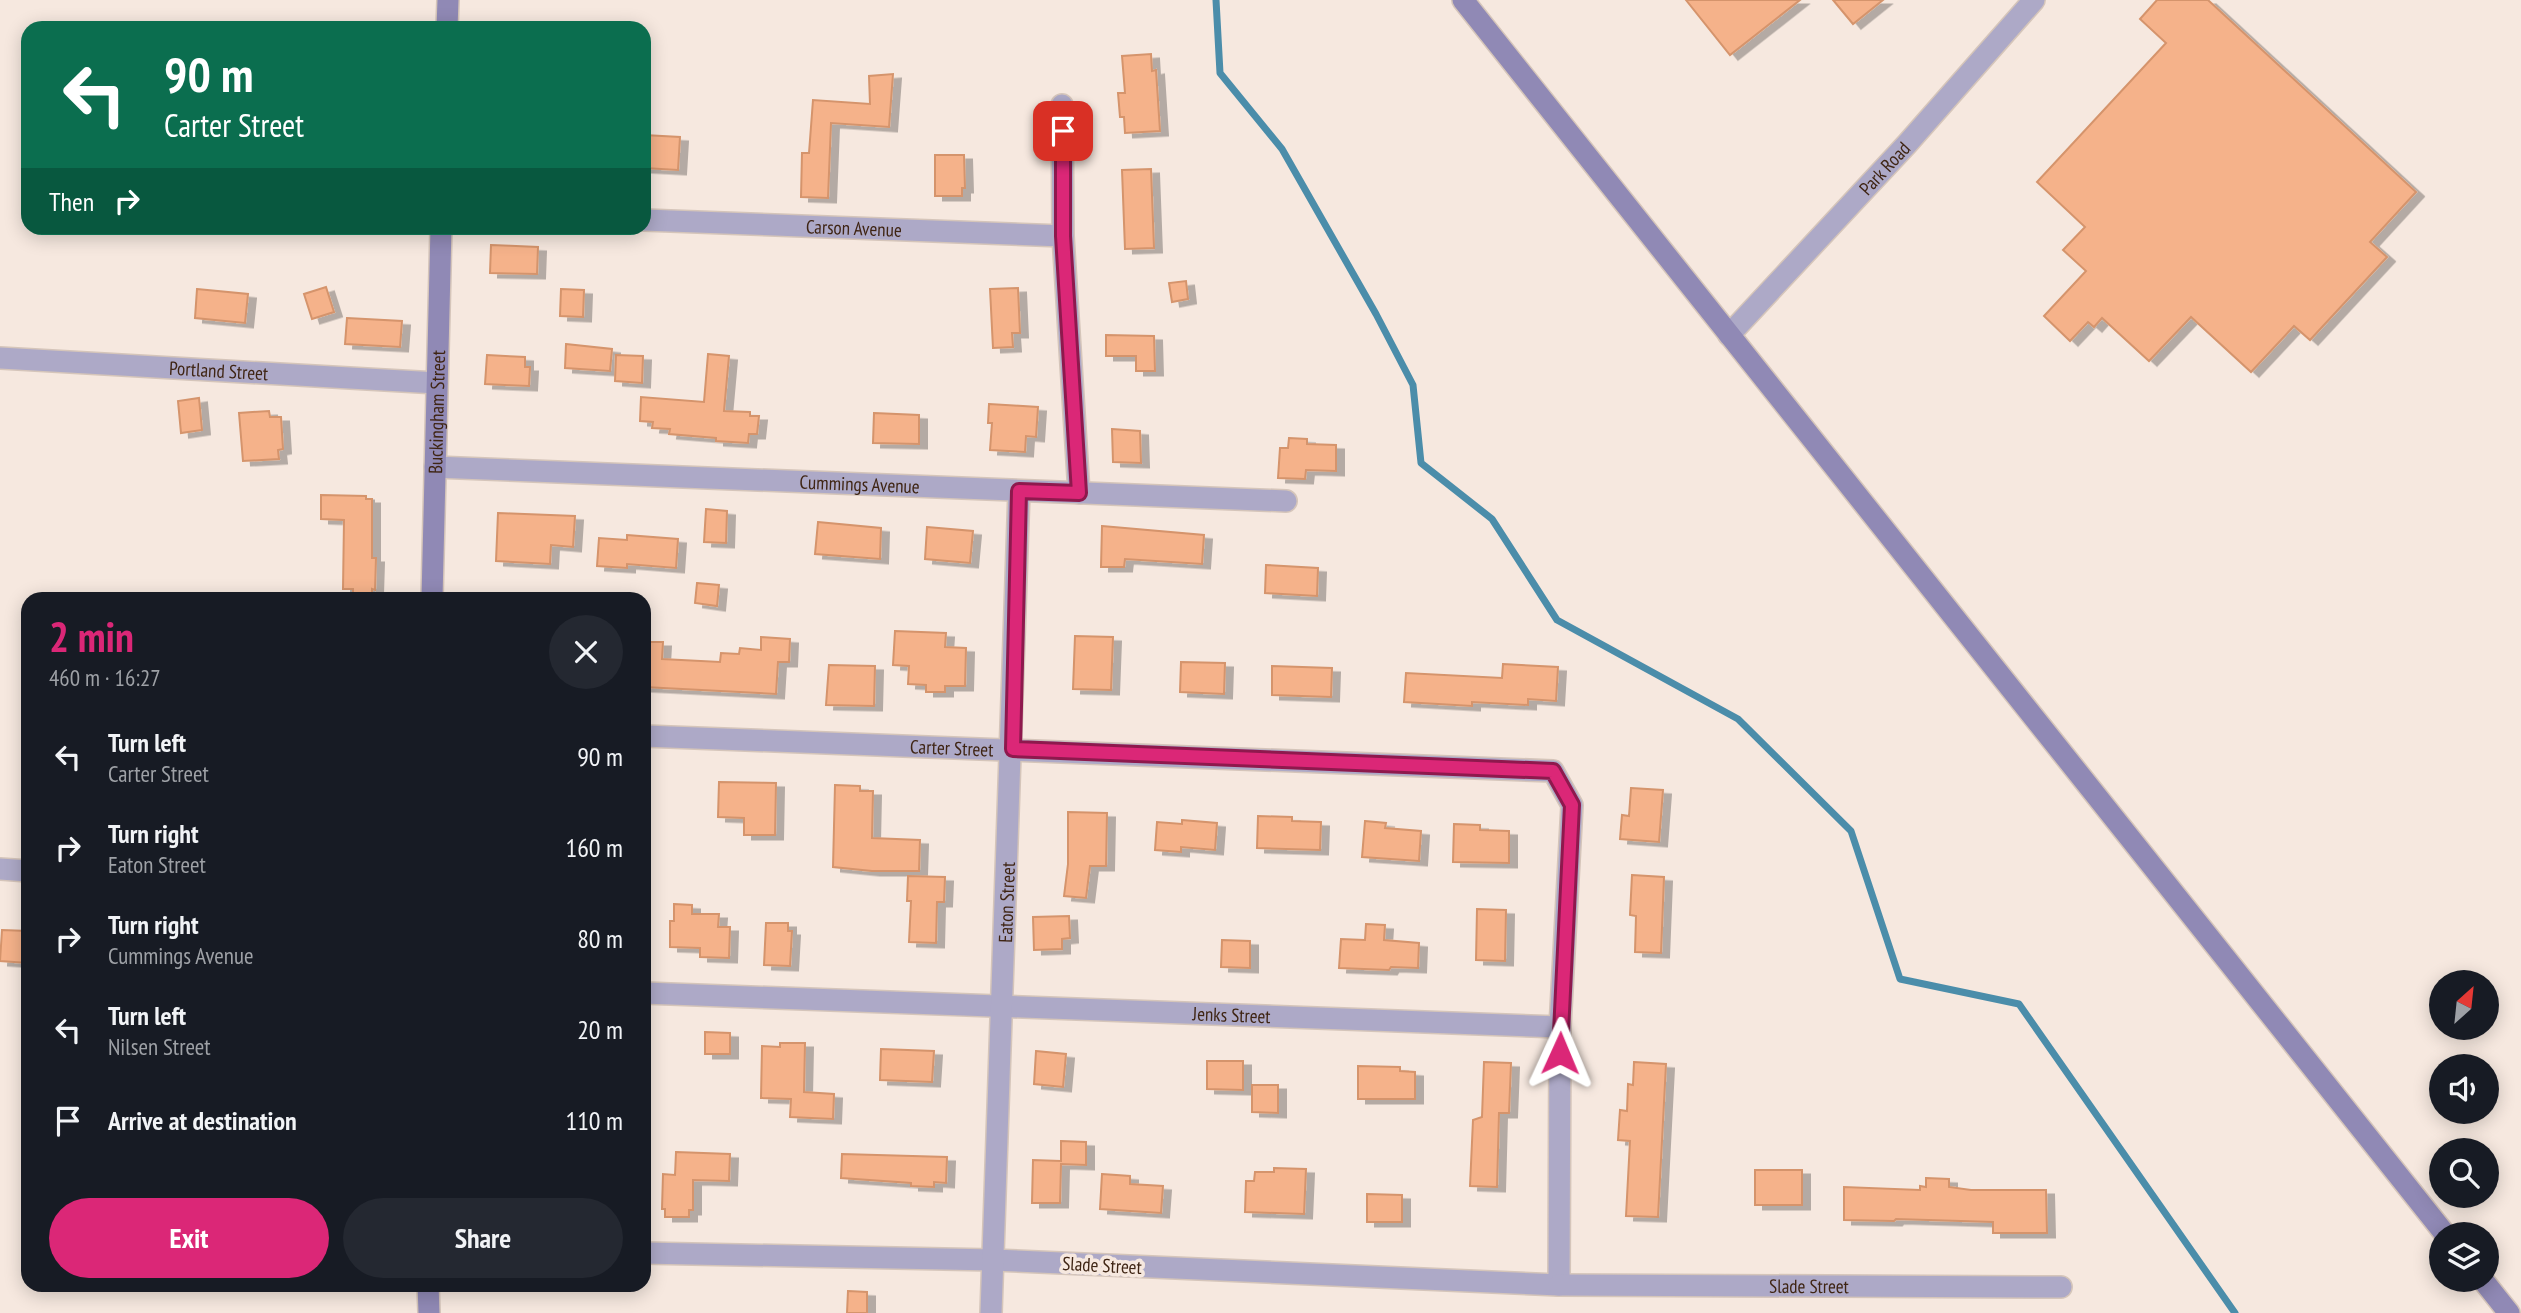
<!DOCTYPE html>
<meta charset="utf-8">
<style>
body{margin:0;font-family:"PT Sans Narrow",sans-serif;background:#242831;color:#f1f3f6;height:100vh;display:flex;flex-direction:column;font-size:26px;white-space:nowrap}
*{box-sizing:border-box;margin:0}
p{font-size:23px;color:#9ea1a6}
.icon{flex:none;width:38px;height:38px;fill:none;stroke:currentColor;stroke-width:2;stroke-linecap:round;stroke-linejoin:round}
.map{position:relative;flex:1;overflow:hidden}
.sheet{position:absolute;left:21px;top:592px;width:630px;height:700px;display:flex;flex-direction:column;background:#171b24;border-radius:21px;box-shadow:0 4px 18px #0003}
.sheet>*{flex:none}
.banner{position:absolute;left:21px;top:21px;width:630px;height:214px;border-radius:21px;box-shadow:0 4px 18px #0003;background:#0b6e4f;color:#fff;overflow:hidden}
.needle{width:46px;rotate:27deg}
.fabs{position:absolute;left:2429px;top:970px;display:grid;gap:14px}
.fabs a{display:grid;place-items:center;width:70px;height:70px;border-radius:50%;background:#171b24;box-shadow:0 4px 18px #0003;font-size:35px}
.pin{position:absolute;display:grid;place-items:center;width:60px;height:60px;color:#fff;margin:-30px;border-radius:14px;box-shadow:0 4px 10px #0006}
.me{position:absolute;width:77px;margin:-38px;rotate:1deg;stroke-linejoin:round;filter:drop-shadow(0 0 5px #0008)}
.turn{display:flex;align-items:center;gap:24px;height:147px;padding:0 28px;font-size:32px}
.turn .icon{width:91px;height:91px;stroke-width:2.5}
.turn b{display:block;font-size:49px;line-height:60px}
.then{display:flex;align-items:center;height:66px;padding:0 28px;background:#0003;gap:14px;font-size:26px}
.round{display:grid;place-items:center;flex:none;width:74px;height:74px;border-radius:37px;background:#242831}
.head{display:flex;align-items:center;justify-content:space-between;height:119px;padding:0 28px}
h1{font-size:42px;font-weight:700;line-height:52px;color:#db2777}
.cta{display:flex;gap:14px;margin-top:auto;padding:14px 28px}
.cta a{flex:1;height:80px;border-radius:42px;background:#db2777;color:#fff;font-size:28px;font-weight:700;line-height:80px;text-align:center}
.cta a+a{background:#242831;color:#f1f3f6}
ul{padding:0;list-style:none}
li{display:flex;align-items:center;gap:21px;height:91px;padding:0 28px}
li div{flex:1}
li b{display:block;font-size:26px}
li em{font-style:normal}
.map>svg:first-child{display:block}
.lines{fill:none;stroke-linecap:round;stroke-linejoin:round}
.stream{stroke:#4b8daa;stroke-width:7}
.building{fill:#f5b28a;stroke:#d5946c;stroke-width:2;filter:url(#shadow)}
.minor-casing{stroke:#d5c5ba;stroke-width:24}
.secondary-casing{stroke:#d5c5ba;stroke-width:24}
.minor{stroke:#ada9c7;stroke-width:21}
.secondary{stroke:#9089b5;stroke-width:21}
.route-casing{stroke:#8e194d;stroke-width:18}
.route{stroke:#db2777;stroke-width:12}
.labels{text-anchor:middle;stroke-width:7;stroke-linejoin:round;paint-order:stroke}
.street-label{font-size:19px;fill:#3f2514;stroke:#f6e8df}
</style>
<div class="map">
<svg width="2521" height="1313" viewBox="0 0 2521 1313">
<defs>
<filter id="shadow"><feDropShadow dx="8" dy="4.5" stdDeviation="0" flood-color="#0004"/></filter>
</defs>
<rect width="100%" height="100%" fill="#f6e8df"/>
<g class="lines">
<path class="stream" d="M 1216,0 L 1220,73 L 1282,149 L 1376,314 L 1413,385 L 1421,463 L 1492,519 L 1557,620 L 1738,719 L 1851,831 L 1900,979 L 2019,1004 L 2235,1313"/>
</g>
<g class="building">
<path d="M 1686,0 L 1800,0 L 1730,55 Z"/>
<path d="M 1833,0 L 1883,0 L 1853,24 Z"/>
<path d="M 2157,0 L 2208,0 L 2416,192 L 2370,242 L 2387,257 L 2310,340 L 2294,326 L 2251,372 L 2191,317 L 2149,361 L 2102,318 L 2094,327 L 2088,322 L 2070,341 L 2044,316 L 2086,271 L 2063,250 L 2085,227 L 2037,182 L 2166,43 L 2140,19 Z"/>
<path d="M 1151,54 L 1152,71 L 1156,70 L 1160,131 L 1125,133 L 1124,117 L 1120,117 L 1118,93 L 1125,93 L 1122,56 Z"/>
<path d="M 893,74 L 889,127 L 831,123 L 828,198 L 801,197 L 802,153 L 809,153 L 813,100 L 870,104 L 869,76 Z"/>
<path d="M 644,135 L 680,137 L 678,170 L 644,168 Z"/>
<path d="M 935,155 L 964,155 L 965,188 L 962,188 L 962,196 L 935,196 Z"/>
<path d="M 1151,169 L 1154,248 L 1125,249 L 1122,170 Z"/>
<path d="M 491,245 L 538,247 L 537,274 L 490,273 Z"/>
<path d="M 1186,281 L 1188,299 L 1172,302 L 1169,283 Z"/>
<path d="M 326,287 L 334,312 L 312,319 L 304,294 Z"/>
<path d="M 1018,288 L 1020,333 L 1012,333 L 1013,347 L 993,348 L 990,289 Z"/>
<path d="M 197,289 L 248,294 L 245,323 L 195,318 Z"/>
<path d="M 561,289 L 584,290 L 583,317 L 560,316 Z"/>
<path d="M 347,318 L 402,321 L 400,347 L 345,344 Z"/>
<path d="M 1106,335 L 1154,336 L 1155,371 L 1136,371 L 1136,356 L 1106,356 Z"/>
<path d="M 566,344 L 612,349 L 610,371 L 565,368 Z"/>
<path d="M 708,354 L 729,356 L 724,411 L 750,412 L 750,416 L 759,416 L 757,434 L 749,434 L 748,443 L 716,441 L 716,438 L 669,434 L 670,429 L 652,428 L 653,422 L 640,421 L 641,397 L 704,402 Z"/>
<path d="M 487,355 L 525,357 L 525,367 L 530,367 L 529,386 L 485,384 Z"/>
<path d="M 616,355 L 643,356 L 642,383 L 615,381 Z"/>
<path d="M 199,398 L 202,430 L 181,433 L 178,401 Z"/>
<path d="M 989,404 L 1038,407 L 1036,437 L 1026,436 L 1025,452 L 990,450 L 992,423 L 988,423 Z"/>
<path d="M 269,411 L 270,417 L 281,417 L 283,449 L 278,450 L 279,459 L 243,461 L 239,413 Z"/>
<path d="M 874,413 L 919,415 L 919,444 L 873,443 Z"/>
<path d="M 1112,429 L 1140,431 L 1141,463 L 1113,462 Z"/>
<path d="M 1289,438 L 1307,439 L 1307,444 L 1336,445 L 1336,471 L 1306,470 L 1305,479 L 1278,478 L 1280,448 L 1288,448 Z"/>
<path d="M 321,495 L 366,496 L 366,499 L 372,499 L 372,558 L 376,558 L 375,590 L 372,589 L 372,598 L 353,598 L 353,589 L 343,589 L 344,520 L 321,519 Z"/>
<path d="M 706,509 L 727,511 L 726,543 L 704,542 Z"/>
<path d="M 498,513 L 575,516 L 573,547 L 551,545 L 550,564 L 496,561 Z"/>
<path d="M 818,522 L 881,528 L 880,559 L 815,554 Z"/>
<path d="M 1102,526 L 1204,535 L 1202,564 L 1125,559 L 1124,567 L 1101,567 Z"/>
<path d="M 927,527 L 973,531 L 970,563 L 925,559 Z"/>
<path d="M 627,535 L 678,539 L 676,568 L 627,564 L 627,568 L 597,566 L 599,538 L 627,540 Z"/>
<path d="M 1266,565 L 1318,568 L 1317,596 L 1265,593 Z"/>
<path d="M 697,583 L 719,585 L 717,606 L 695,603 Z"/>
<path d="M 895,631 L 946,633 L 945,647 L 966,648 L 965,686 L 945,686 L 945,692 L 926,692 L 926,685 L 908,684 L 909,666 L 893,665 Z"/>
<path d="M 1075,636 L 1113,637 L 1111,690 L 1073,689 Z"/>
<path d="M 761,637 L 790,639 L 789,662 L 778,662 L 776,694 L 644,687 L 644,642 L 663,642 L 662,659 L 720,662 L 721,653 L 739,654 L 740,648 L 761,650 Z"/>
<path d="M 1181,662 L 1225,663 L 1224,694 L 1180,692 Z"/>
<path d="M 1503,664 L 1558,667 L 1556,701 L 1528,699 L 1528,705 L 1472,702 L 1472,706 L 1404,702 L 1406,673 L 1502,678 Z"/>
<path d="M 829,665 L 875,666 L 874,706 L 826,705 Z"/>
<path d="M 1272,666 L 1332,668 L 1331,697 L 1272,695 Z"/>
<path d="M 719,782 L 776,783 L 775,835 L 744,835 L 744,818 L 718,817 Z"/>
<path d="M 835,785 L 860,786 L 860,791 L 873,791 L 872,838 L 920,840 L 919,871 L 872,871 L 833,867 Z"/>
<path d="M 1631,788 L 1663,790 L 1659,842 L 1620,839 L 1622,815 L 1629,816 Z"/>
<path d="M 1068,812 L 1107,813 L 1106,866 L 1090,866 L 1086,898 L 1064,896 L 1068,864 Z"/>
<path d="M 1258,816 L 1292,817 L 1292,821 L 1321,822 L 1320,850 L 1257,848 Z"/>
<path d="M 1182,820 L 1217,823 L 1215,850 L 1181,847 L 1181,852 L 1155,850 L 1157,822 L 1182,824 Z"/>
<path d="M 1365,821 L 1386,823 L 1385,828 L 1421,831 L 1419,861 L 1362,857 Z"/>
<path d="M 1454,824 L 1480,825 L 1480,830 L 1509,831 L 1509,863 L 1453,862 Z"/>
<path d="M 1632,875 L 1664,877 L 1661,953 L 1635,952 L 1636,916 L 1630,915 Z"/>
<path d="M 908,876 L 945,877 L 944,902 L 937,902 L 936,943 L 909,942 L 911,901 L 907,901 Z"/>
<path d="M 674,904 L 692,905 L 692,914 L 719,914 L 718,927 L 730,927 L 729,958 L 700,957 L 700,948 L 670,947 L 670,921 L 674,921 Z"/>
<path d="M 1477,909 L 1506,910 L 1505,961 L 1476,960 Z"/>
<path d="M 1069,916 L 1070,938 L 1062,939 L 1062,949 L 1034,950 L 1033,917 Z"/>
<path d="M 766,923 L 788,923 L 788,931 L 792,931 L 790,966 L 764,965 Z"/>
<path d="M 1366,924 L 1385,925 L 1384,940 L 1419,943 L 1418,968 L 1391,967 L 1389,970 L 1339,968 L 1341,939 L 1365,940 Z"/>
<path d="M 2,930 L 28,931 L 28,963 L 0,961 Z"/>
<path d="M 1222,940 L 1250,941 L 1250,968 L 1221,967 Z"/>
<path d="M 705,1032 L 730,1033 L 730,1054 L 705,1054 Z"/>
<path d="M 780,1043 L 805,1043 L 804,1092 L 834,1094 L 833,1119 L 790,1117 L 791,1099 L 761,1098 L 762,1046 L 780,1047 Z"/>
<path d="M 881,1049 L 934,1051 L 932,1082 L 880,1080 Z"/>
<path d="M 1036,1051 L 1066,1054 L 1063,1087 L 1034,1084 Z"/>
<path d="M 1207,1061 L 1243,1061 L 1243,1090 L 1207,1089 Z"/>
<path d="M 1484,1062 L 1511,1063 L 1509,1113 L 1499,1113 L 1497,1187 L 1470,1186 L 1473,1120 L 1482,1117 Z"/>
<path d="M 1634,1062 L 1666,1064 L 1658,1217 L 1626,1216 L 1630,1141 L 1618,1140 L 1620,1110 L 1627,1111 L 1628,1084 L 1633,1085 Z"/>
<path d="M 1358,1066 L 1400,1067 L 1400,1071 L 1415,1072 L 1415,1099 L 1358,1099 Z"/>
<path d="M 1252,1085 L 1278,1085 L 1278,1113 L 1252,1112 Z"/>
<path d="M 1061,1141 L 1086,1142 L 1086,1165 L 1061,1164 L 1060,1203 L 1032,1203 L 1033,1160 L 1061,1161 Z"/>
<path d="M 676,1152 L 730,1154 L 729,1181 L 693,1180 L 693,1210 L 689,1210 L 689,1217 L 665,1217 L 665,1209 L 662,1209 L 663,1174 L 675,1175 Z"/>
<path d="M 842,1154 L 947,1157 L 946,1183 L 934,1182 L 934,1187 L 911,1186 L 911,1183 L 841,1178 Z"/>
<path d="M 1274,1168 L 1306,1169 L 1304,1214 L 1245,1212 L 1246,1181 L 1254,1181 L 1255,1172 L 1274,1172 Z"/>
<rect x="1755" y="1170" width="47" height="35"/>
<path d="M 1102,1174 L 1130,1176 L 1130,1184 L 1163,1186 L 1161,1213 L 1100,1209 Z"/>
<path d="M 1926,1178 L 1949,1179 L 1949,1187 L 1971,1190 L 2046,1190 L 2047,1233 L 1993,1233 L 1993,1222 L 1896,1219 L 1894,1221 L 1844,1220 L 1844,1187 L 1920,1190 L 1920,1186 L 1926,1187 Z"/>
<path d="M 1367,1194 L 1402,1195 L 1402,1222 L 1367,1222 Z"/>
<path d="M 848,1291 L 867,1292 L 867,1313 L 847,1313 Z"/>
</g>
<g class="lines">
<defs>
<g id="minor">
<path d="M 1062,105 L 1063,236 L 1079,493"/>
<path id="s1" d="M 644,220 L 1063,236"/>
<path id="s2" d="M 1729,335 L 1907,144 L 2034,0"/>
<path id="s3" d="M 0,358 L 437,383"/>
<path id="s4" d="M 435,467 L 1286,501"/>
<path id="s5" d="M 644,736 L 1553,771 L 1572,805 L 1560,1027 L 1559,1285 L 993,1260 L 644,1253"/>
<path d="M 0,869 L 28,871"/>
<path id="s6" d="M 644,993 L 1560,1027"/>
<path id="s7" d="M 1559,1285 L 2061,1287"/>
<path id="s8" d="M 991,1313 C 1002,1039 1012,765 1019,491"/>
</g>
<g id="secondary">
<path d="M 1463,0 L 2445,1234"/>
<path d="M 447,28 L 448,0"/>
<path id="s9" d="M 432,598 L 441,228"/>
<path d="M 2482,1279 L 2509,1313"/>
<path d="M 428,1284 L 429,1313"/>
</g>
</defs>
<use href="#minor" class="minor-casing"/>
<use href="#secondary" class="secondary-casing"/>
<use href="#minor" class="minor"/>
<use href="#secondary" class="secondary"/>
</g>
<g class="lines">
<defs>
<path id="route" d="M 1063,131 L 1063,236 L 1079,493 L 1019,491 L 1013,749 L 1553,771 L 1572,805 L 1560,1053"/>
</defs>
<use href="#route" class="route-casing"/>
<use href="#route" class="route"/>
</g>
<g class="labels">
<g class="street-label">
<text dy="7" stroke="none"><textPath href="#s2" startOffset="228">Park Road</textPath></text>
<text dy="7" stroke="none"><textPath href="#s1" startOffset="210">Carson Avenue</textPath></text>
<text dy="7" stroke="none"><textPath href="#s3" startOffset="219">Portland Street</textPath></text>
<text dy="7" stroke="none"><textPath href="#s9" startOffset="186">Buckingham Street</textPath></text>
<text dy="7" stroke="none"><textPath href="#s4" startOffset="425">Cummings Avenue</textPath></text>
<text dy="7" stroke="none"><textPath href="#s5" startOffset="308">Carter Street</textPath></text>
<text dy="7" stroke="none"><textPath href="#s8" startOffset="411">Eaton Street</textPath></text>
<text dy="7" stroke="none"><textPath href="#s6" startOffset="588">Jenks Street</textPath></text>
<text transform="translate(1102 1265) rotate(3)" y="7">Slade Street</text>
<text dy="7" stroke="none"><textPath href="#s7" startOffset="250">Slade Street</textPath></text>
</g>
</g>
</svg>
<div class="fabs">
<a><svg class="needle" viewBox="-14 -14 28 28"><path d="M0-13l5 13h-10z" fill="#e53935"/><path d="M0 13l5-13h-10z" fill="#9ea1a6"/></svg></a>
<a><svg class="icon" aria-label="sound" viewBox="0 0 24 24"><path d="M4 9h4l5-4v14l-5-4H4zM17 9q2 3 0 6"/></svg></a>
<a><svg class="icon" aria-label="search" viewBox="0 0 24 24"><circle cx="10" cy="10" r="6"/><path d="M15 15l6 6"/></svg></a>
<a><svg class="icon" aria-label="layers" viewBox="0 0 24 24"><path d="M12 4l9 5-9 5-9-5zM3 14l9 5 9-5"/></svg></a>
</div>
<div class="pin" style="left:1063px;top:131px;background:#d93025"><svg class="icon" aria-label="arrive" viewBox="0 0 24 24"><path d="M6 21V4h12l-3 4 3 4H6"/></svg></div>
<svg class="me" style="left:1560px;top:1053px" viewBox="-20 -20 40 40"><path d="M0-17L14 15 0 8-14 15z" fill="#db2777" stroke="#fff" stroke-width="4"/></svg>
<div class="banner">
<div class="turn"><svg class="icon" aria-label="left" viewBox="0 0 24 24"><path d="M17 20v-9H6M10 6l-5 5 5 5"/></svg><div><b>90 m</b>Carter Street</div></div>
<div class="then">Then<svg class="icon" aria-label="right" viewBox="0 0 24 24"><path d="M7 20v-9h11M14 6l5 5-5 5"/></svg></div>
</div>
<section class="sheet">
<div class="head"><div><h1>2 min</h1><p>460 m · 16:27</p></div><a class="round"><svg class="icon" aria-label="close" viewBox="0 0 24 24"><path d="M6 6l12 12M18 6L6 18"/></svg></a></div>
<ul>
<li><svg class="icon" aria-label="left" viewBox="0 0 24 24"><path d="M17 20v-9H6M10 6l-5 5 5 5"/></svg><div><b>Turn left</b><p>Carter Street</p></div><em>90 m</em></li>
<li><svg class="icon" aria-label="right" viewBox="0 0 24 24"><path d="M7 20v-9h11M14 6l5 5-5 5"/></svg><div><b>Turn right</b><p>Eaton Street</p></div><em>160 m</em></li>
<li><svg class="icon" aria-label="right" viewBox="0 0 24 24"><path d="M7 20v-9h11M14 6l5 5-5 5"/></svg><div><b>Turn right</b><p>Cummings Avenue</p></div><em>80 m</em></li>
<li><svg class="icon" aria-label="left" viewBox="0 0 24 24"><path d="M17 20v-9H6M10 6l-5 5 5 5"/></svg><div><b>Turn left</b><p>Nilsen Street</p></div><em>20 m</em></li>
<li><svg class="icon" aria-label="arrive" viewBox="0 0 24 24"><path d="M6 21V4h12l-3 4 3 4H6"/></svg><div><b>Arrive at destination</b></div><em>110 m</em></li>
</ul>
<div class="cta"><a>Exit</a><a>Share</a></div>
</section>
</div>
